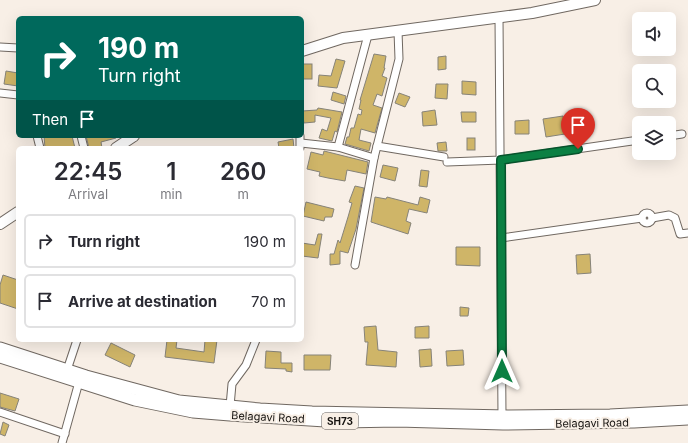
<!DOCTYPE html>
<style>
body{margin:0;font-family:Inter,sans-serif;background:#f7f7f7;color:#2b2b33;height:100vh;display:flex;flex-direction:column;font-size:15px;white-space:nowrap}
*{box-sizing:border-box;margin:0}
p{font-size:13px;color:#7c7c81}
.icon{flex:none;width:22px;height:22px;fill:none;stroke:currentColor;stroke-width:2;stroke-linecap:round;stroke-linejoin:round}
.map{position:relative;flex:1;overflow:hidden}
.details{position:absolute;left:16px;top:146px;width:288px;height:196px;display:flex;flex-direction:column;background:#fff;border-radius:6px;box-shadow:0 4px 16px #0002}
.details>*{flex:none}
.hud{position:absolute;left:16px;top:16px;width:288px;height:122px;border-radius:6px;box-shadow:0 4px 16px #0002;background:#00695c;color:#fff;overflow:hidden}
.buttons{position:absolute;left:632px;top:12px;display:grid;gap:8px}
.buttons a{display:grid;place-items:center;width:44px;height:44px;border-radius:6px;background:#fff;box-shadow:0 4px 16px #0002;font-size:20px}
.pin{position:absolute;display:grid;place-items:center;width:34px;height:34px;color:#fff;margin:-41px -17px;border-radius:50% 50% 50% 0;rotate:-45deg;box-shadow:0 0 4px #0007}
.pin .icon{rotate:45deg}
.me{position:absolute;width:44px;margin:-22px;rotate:0deg;stroke-linejoin:round;filter:drop-shadow(0 0 3px #0008)}
.turn{display:flex;align-items:center;gap:14px;height:84px;padding:0 16px;font-size:18px}
.turn .icon{width:52px;height:52px;stroke-width:2.5}
.turn b{display:block;font-size:28px;line-height:34px}
.then{display:flex;align-items:center;height:38px;padding:0 16px;background:#0003;gap:8px;font-size:15px}
.eta{display:flex;justify-content:space-evenly;align-items:center;height:68px;text-align:center}
.eta b{font-size:24px;font-weight:600;line-height:28px}
ul{padding:0;list-style:none}
li{display:flex;align-items:center;gap:12px;height:54px;margin:0 8px 6px;padding:0 8px;border:2px solid #e1e1e2;border-radius:6px}
li div{flex:1}
li b{display:block;font-size:15px}
li em{font-style:normal}
.map>svg:first-child{display:block}
.building{fill:#cfb568;stroke:#868379}
.lines{fill:none;stroke-linecap:round;stroke-linejoin:round}
.street-casing{stroke:#706861;stroke-width:9}
.secondary-casing{stroke:#706861;stroke-width:12}
.primary-casing{stroke:#706861;stroke-width:13}
.street{stroke:#fff;stroke-width:7}
.secondary{stroke:#fff;stroke-width:10}
.primary{stroke:#fff;stroke-width:11}
.route-casing{stroke:#07532c;stroke-width:10}
.route{stroke:#0b8043;stroke-width:7}
.labels{text-anchor:middle;stroke-width:4;stroke-linejoin:round;paint-order:stroke}
.shield{fill:#f8efe6;stroke:#5a5550;stroke-width:1}
.shield-label{font-size:10px;font-weight:bold;fill:#161310}
.street-label{font-size:11px;fill:#161310;stroke:#f8efe6}
</style>
<div class="map">
<svg width="688" height="443" viewBox="0 0 688 443">
<rect width="100%" height="100%" fill="#f8efe6"/>
<g class="building">
<path d="M 374,54 L 386,56 L 384,68 L 385,68 L 382,76 L 387,78 L 382,96 L 377,94 L 373,105 L 382,108 L 375,133 L 361,129 L 359,140 L 371,143 L 369,151 L 345,144 L 347,137 L 349,137 L 351,128 L 354,128 L 358,114 L 361,115 L 362,110 L 359,109 L 361,100 L 360,100 Z"/>
<path d="M 446,56 L 446,69 L 438,70 L 438,57 Z"/>
<path d="M 336,59 L 345,61 L 337,88 L 318,86 L 319,75 L 331,76 Z"/>
<rect x="302" y="64" width="10" height="15"/>
<path d="M 6,71 L 18,73 L 18,86 L 4,84 Z"/>
<path d="M 462,81 L 476,82 L 476,95 L 462,94 Z"/>
<path d="M 436,84 L 448,84 L 447,99 L 435,98 Z"/>
<path d="M 333,92 L 346,96 L 344,104 L 331,100 Z"/>
<path d="M 399,93 L 410,97 L 405,107 L 395,103 Z"/>
<path d="M 318,108 L 342,112 L 337,132 L 335,131 L 332,141 L 319,138 L 322,129 L 327,131 L 331,118 L 315,115 L 315,122 L 304,123 L 302,111 L 317,110 Z"/>
<path d="M 435,110 L 437,125 L 423,126 L 422,112 Z"/>
<path d="M 461,112 L 476,112 L 476,122 L 462,122 Z"/>
<path d="M 563,116 L 565,134 L 546,137 L 543,119 Z"/>
<path d="M 529,120 L 529,134 L 515,134 L 515,121 Z"/>
<path d="M 44,136 L 72,136 L 75,148 L 45,148 Z"/>
<path d="M 86,136 L 116,136 L 116,138 L 101,142 L 102,148 L 89,148 Z"/>
<rect x="467" y="138" width="8" height="12"/>
<path d="M 293,139 L 294,148 L 279,148 L 278,142 Z"/>
<path d="M 446,142 L 447,151 L 438,151 L 437,143 Z"/>
<path d="M 324,151 L 368,162 L 366,174 L 347,170 L 345,181 L 328,178 L 319,176 L 320,172 L 307,169 L 311,152 L 323,155 Z"/>
<path d="M 383,165 L 398,168 L 395,181 L 380,177 Z"/>
<path d="M 421,170 L 429,171 L 427,187 L 419,186 Z"/>
<path d="M 355,186 L 364,188 L 356,229 L 348,253 L 340,251 L 340,264 L 330,265 L 330,254 L 334,254 L 338,240 L 340,243 L 348,217 L 352,203 L 349,202 Z"/>
<path d="M 375,197 L 386,199 L 387,197 L 418,205 L 420,197 L 430,200 L 427,213 L 409,209 L 406,221 L 411,223 L 408,234 L 371,222 Z"/>
<path d="M 306,202 L 334,209 L 332,217 L 325,217 L 324,221 L 303,216 Z"/>
<path d="M 318,234 L 322,234 L 318,258 L 302,256 L 302,243 L 315,245 Z"/>
<path d="M 456,247 L 480,247 L 480,266 L 456,265 Z"/>
<path d="M 590,254 L 591,273 L 577,274 L 576,255 Z"/>
<path d="M 3,275 L 18,280 L 18,309 L 0,303 L 0,285 Z"/>
<path d="M 460,307 L 469,308 L 468,316 L 460,316 Z"/>
<path d="M 376,326 L 378,350 L 397,352 L 396,367 L 366,365 L 368,342 L 365,342 L 364,327 Z"/>
<path d="M 429,326 L 429,338 L 415,338 L 415,327 Z"/>
<path d="M 167,340 L 177,340 L 176,348 L 204,352 L 205,340 L 217,340 L 214,363 L 165,357 Z"/>
<path d="M 111,343 L 135,355 L 130,367 L 105,355 Z"/>
<path d="M 431,349 L 432,366 L 420,367 L 419,350 Z"/>
<path d="M 463,350 L 464,365 L 447,366 L 446,351 Z"/>
<path d="M 266,351 L 281,352 L 281,363 L 292,363 L 292,372 L 286,371 L 286,369 L 265,368 Z"/>
<path d="M 304,355 L 331,355 L 330,370 L 304,370 Z"/>
<path d="M 0,393 L 19,399 L 15,411 L 0,407 Z"/>
<path d="M 3,422 L 9,425 L 5,436 L 0,434 Z"/>
</g>
<g class="lines">
<defs>
<g id="street">
<path d="M 499,17 L 502,415"/>
<path d="M 0,47 L 18,48"/>
<path d="M 0,93 L 18,95"/>
<path d="M 37,136 L 40,148"/>
<path d="M 81,136 L 84,148"/>
<path d="M 300,136 L 300,148"/>
<path d="M 669,136 L 682,134"/>
<path d="M 301,143 L 338,147 L 374,158"/>
<path d="M 377,146 L 444,157"/>
<path d="M 338,147 L 368,35"/>
<path d="M 447,162 L 501,160 L 639,140"/>
<circle cx="647" cy="218" r="5"/>
<path d="M 652,218 L 669,215 L 675,218 L 680,234 L 688,233"/>
<path d="M 501,238 L 642,218"/>
<path d="M 355,265 L 374,158 L 399,59 L 398,31"/>
<path d="M 67,370 L 77,340"/>
<path d="M 230,406 L 232,384 L 246,365 L 256,340"/>
<path d="M 0,412 L 65,434"/>
<path d="M 62,443 L 79,382"/>
</g>
<g id="secondary">
<path d="M 302,51 L 343,38 L 532,13 L 595,0"/>
<path d="M 116,148 L 134,136"/>
<path d="M 0,224 L 18,212"/>
</g>
<g id="primary">
<path d="M 0,348 L 86,376 L 179,401 L 260,409 L 312,412 L 508,416 L 610,415 L 688,411"/>
<path d="M 0,357 L 135,400 L 193,412 L 230,415 L 341,422 L 398,421 L 503,424 L 634,422 L 688,419"/>
</g>
</defs>
<use href="#street" class="street-casing"/>
<use href="#secondary" class="secondary-casing"/>
<use href="#primary" class="primary-casing"/>
<use href="#street" class="street"/>
<use href="#secondary" class="secondary"/>
<use href="#primary" class="primary"/>
</g>
<g class="lines">
<defs>
<path id="route" d="M 502,371 L 501,160 L 578,149"/>
</defs>
<use href="#route" class="route-casing"/>
<use href="#route" class="route"/>
</g>
<g class="labels">
<rect class="shield" x="322" y="413" width="36" height="16" rx="3"/>
<g class="shield-label">
<text x="340" y="425">SH73</text>
</g>
<g class="street-label">
<text transform="translate(268 417) rotate(3)" y="4">Belagavi Road</text>
<text transform="translate(592 423) rotate(-1)" y="4">Belagavi Road</text>
</g>
</g>
</svg>
<div class="buttons">
<a><svg class="icon" aria-label="sound" viewBox="0 0 24 24"><path d="M4 9h4l5-4v14l-5-4H4zM17 9q2 3 0 6"/></svg></a>
<a><svg class="icon" aria-label="search" viewBox="0 0 24 24"><circle cx="10" cy="10" r="6"/><path d="M15 15l6 6"/></svg></a>
<a><svg class="icon" aria-label="layers" viewBox="0 0 24 24"><path d="M12 4l9 5-9 5-9-5zM3 14l9 5 9-5"/></svg></a>
</div>
<div class="pin" style="left:578px;top:149px;background:#d93025"><svg class="icon" aria-label="arrive" viewBox="0 0 24 24"><path d="M6 21V4h12l-3 4 3 4H6"/></svg></div>
<svg class="me" style="left:502px;top:371px" viewBox="-20 -20 40 40"><path d="M0-17L14 15 0 8-14 15z" fill="#0b8043" stroke="#fff" stroke-width="4"/></svg>
<div class="hud">
<div class="turn"><svg class="icon" aria-label="right" viewBox="0 0 24 24"><path d="M7 20v-9h11M14 6l5 5-5 5"/></svg><div><b>190 m</b>Turn right</div></div>
<div class="then">Then<svg class="icon" aria-label="arrive" viewBox="0 0 24 24"><path d="M6 21V4h12l-3 4 3 4H6"/></svg></div>
</div>
<section class="details">
<div class="eta">
<div><b>22:45</b><p>Arrival</p></div>
<div><b>1</b><p>min</p></div>
<div><b>260</b><p>m</p></div>
</div>
<ul>
<li><svg class="icon" aria-label="right" viewBox="0 0 24 24"><path d="M7 20v-9h11M14 6l5 5-5 5"/></svg><div><b>Turn right</b></div><em>190 m</em></li>
<li><svg class="icon" aria-label="arrive" viewBox="0 0 24 24"><path d="M6 21V4h12l-3 4 3 4H6"/></svg><div><b>Arrive at destination</b></div><em>70 m</em></li>
</ul>
</section>
</div>
